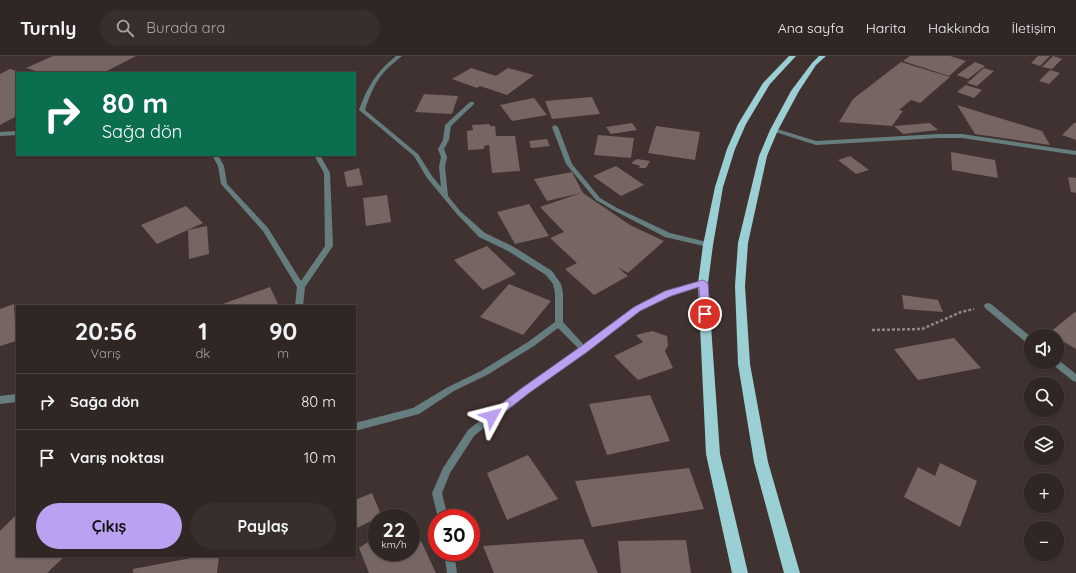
<!DOCTYPE html>
<html lang="tr">
<meta charset="utf-8">
<style>
body{margin:0;font-family:Quicksand,sans-serif;background:#382e2c;color:#f1f3f6;height:100vh;display:flex;flex-direction:column;font-size:15px;white-space:nowrap}
*{box-sizing:border-box;margin:0}
p{font-size:13px;color:#a8a5a6}
.icon{flex:none;width:22px;height:22px;fill:none;stroke:currentColor;stroke-width:2;stroke-linecap:round;stroke-linejoin:round}
.map{position:relative;flex:1;overflow:hidden}
.panel{position:absolute;left:16px;top:249px;width:340px;height:252px;display:flex;flex-direction:column;background:#302624;border-radius:0px;box-shadow:0 1px 3px #0004,0 0 0 1px #4b4341}
.panel>*{flex:none}
.hud{position:absolute;left:16px;top:16px;width:340px;height:84px;border-radius:0px;box-shadow:0 1px 3px #0004,0 0 0 1px #4b4341;background:#0b6e4f;color:#fff;overflow:hidden}
.tools{position:absolute;left:1024px;top:273px;display:grid;gap:8px}
.tools a{display:grid;place-items:center;width:40px;height:40px;border-radius:50%;background:#302624;box-shadow:0 1px 3px #0004,0 0 0 1px #4b4341;font-size:20px}
.speed{position:absolute;left:368px;top:453px;display:flex;gap:8px;font-size:20px;font-weight:700;text-align:center}
.speed>*{display:grid;place-content:center;width:52px;height:52px;border-radius:50%;background:#302624;box-shadow:0 1px 3px #0004,0 0 0 1px #4b4341;line-height:1}
.speed small{font-size:10px;font-weight:400}
.speed .limit{border:6px solid #d22;background:#fff;color:#111}
.pin{position:absolute;display:grid;place-items:center;width:34px;height:34px;color:#fff;margin:-17px;border:2px solid #fff;border-radius:50%;box-shadow:0 1px 4px #0007}
.me{position:absolute;width:44px;margin:-22px;rotate:52deg;stroke-linejoin:round;filter:drop-shadow(0 0 3px #0008)}
.turn{display:flex;align-items:center;gap:14px;height:84px;padding:0 20px;font-size:18px}
.turn .icon{width:52px;height:52px;stroke-width:2.5}
.turn b{display:block;font-size:28px;line-height:34px}
.eta{display:flex;justify-content:space-evenly;align-items:center;height:68px;text-align:center}
.eta b{font-size:24px;font-weight:700;line-height:28px}
.button{display:flex;gap:8px;margin-top:auto;padding:8px 20px}
.button a{flex:1;height:46px;border-radius:24px;background:#bca0f2;color:#111;font-size:16px;font-weight:700;line-height:46px;text-align:center}
.button a+a{background:#382e2c;color:#f1f3f6}
ul{padding:0;list-style:none}
li{display:flex;align-items:center;gap:12px;height:56px;padding:0 20px;border-top:1px solid #4b4341}
li div{flex:1}
li b{display:block;font-size:15px}
li em{font-style:normal}
header{display:flex;align-items:center;gap:24px;box-sizing:border-box;height:56px;padding:0 20px;background:#302624;border-bottom:1px solid #4b4341}
header strong{font-size:19px}
nav{display:flex;gap:22px;margin-inline-start:auto;font-size:14px}
.search{width:280px;height:36px;background:#382e2c;display:flex;align-items:center;gap:10px;box-sizing:border-box;padding:0 14px;border-radius:22px;color:#a8a5a6;font-size:15px}
.map>svg:first-child{display:block}
.building{fill:#756563}
.lines{fill:none;stroke-linecap:round;stroke-linejoin:round}
.path{stroke:#928684;stroke-width:2.5;stroke-dasharray:3 2;stroke-linecap:butt}
.minor{fill:#657d7e;fill-rule:evenodd}
.trunk{fill:#9ad0d3;fill-rule:evenodd}
.route{fill:#bca0f2;stroke:#7a689d}
</style>
<header>
<strong>Turnly</strong>
<div class="search"><svg class="icon" aria-label="search" viewBox="0 0 24 24"><circle cx="10" cy="10" r="6"/><path d="M15 15l6 6"/></svg>Burada ara</div>
<nav><a>Ana sayfa</a><a>Harita</a><a>Hakkında</a><a>İletişim</a></nav>
</header>
<div class="map">
<svg width="1076" height="517" viewBox="0 0 1076 517">
<rect width="100%" height="100%" fill="#403230"/>
<g class="building">
<path d="M 53,0 L 136,0 L 103,17 L 43,17 L 26,12 Z"/>
<path d="M 910,0 L 950,0 L 966,5 L 949,20 L 903,5 Z"/>
<path d="M 1038,0 L 1050,0 L 1040,10 L 1031,7 Z"/>
<path d="M 1053,0 L 1062,3 L 1052,13 L 1042,11 Z"/>
<path d="M 901,6 L 950,21 L 920,47 L 911,44 L 899,54 L 903,55 L 892,70 L 839,66 L 853,43 Z"/>
<path d="M 975,6 L 985,10 L 968,23 L 957,19 Z"/>
<path d="M 471,12 L 496,20 L 508,12 L 534,19 L 507,39 L 480,30 L 477,32 L 452,23 Z"/>
<path d="M 984,12 L 994,15 L 977,30 L 967,27 Z"/>
<path d="M 10,13 L 22,17 L 17,17 L 17,60 L 0,69 L 0,18 Z"/>
<path d="M 1050,14 L 1060,17 L 1049,28 L 1039,25 Z"/>
<path d="M 966,29 L 982,34 L 974,42 L 957,36 Z"/>
<path d="M 424,38 L 458,40 L 452,58 L 415,56 Z"/>
<path d="M 592,41 L 600,58 L 552,63 L 545,45 Z"/>
<path d="M 534,42 L 547,59 L 512,65 L 500,49 Z"/>
<path d="M 957,49 L 1042,75 L 1050,89 L 975,78 Z"/>
<path d="M 632,67 L 637,74 L 611,78 L 606,71 Z"/>
<path d="M 930,67 L 938,74 L 903,78 L 894,70 Z"/>
<path d="M 1074,67 L 1076,67 L 1076,84 L 1062,79 Z"/>
<path d="M 490,68 L 490,70 L 495,70 L 496,80 L 515,80 L 520,115 L 492,117 L 489,89 L 484,90 L 484,93 L 468,94 L 467,75 L 473,74 L 472,69 Z"/>
<path d="M 656,70 L 700,76 L 695,104 L 648,97 Z"/>
<path d="M 598,79 L 634,82 L 631,102 L 594,99 Z"/>
<path d="M 547,83 L 550,90 L 531,92 L 529,85 Z"/>
<path d="M 951,96 L 995,104 L 998,122 L 952,114 Z"/>
<path d="M 850,100 L 869,114 L 856,118 L 838,104 Z"/>
<path d="M 637,103 L 650,105 L 646,112 L 639,112 L 640,110 L 631,107 Z"/>
<path d="M 616,110 L 644,129 L 621,140 L 593,120 Z"/>
<path d="M 359,112 L 363,129 L 347,131 L 344,116 Z"/>
<path d="M 572,116 L 583,137 L 630,169 L 664,185 L 628,217 L 617,211 L 628,220 L 594,239 L 565,213 L 577,207 L 550,182 L 564,176 L 540,151 L 581,137 L 547,145 L 534,123 Z"/>
<path d="M 1068,121 L 1076,122 L 1076,137 L 1071,136 Z"/>
<path d="M 387,139 L 391,166 L 366,170 L 363,142 Z"/>
<path d="M 529,148 L 549,180 L 515,188 L 497,156 Z"/>
<path d="M 186,150 L 203,167 L 157,188 L 141,169 Z"/>
<path d="M 207,170 L 209,198 L 189,203 L 188,174 Z"/>
<path d="M 487,190 L 516,218 L 483,234 L 454,204 Z"/>
<path d="M 509,228 L 551,245 L 523,279 L 480,261 Z"/>
<path d="M 270,231 L 279,250 L 217,250 Z"/>
<path d="M 902,239 L 938,244 L 943,256 L 904,253 Z"/>
<path d="M 14,248 L 16,285 L 0,290 L 0,253 Z"/>
<path d="M 1075,256 L 1076,257 L 1076,293 L 1057,282 L 1057,280 L 1049,277 Z"/>
<path d="M 652,275 L 667,280 L 668,290 L 665,295 L 673,312 L 638,324 L 614,300 L 643,286 L 636,279 Z"/>
<path d="M 954,282 L 981,312 L 918,324 L 894,293 Z"/>
<path d="M 650,339 L 670,385 L 607,399 L 589,348 Z"/>
<path d="M 528,399 L 558,443 L 507,464 L 487,417 Z"/>
<path d="M 940,407 L 977,425 L 960,471 L 904,441 L 918,411 L 935,420 Z"/>
<path d="M 689,412 L 704,453 L 592,471 L 575,425 Z"/>
<path d="M 372,437 L 382,461 L 377,462 L 355,473 L 355,444 Z"/>
<path d="M 17,458 L 17,500 L 65,500 L 47,517 L 0,517 L 0,475 Z"/>
<path d="M 377,480 L 377,496 L 401,496 L 402,499 L 406,496 L 411,496 L 411,492 L 421,485 L 436,517 L 369,517 L 359,492 Z"/>
<path d="M 583,483 L 598,517 L 494,517 L 483,490 Z"/>
<path d="M 686,484 L 691,517 L 621,517 L 618,485 Z"/>
<path d="M 202,500 L 219,500 L 217,517 L 133,517 L 133,513 Z"/>
</g>
<g class="lines">
<path class="path" d="M 872,274 L 922,273 L 961,256 L 974,253"/>
<g class="minor">
<path d="M 396,0 L 402,0 C 397,4 392,8 387,13 C 376,24 370,38 365,54 L 418,98 L 432,120 L 441,131 L 439,111 L 441,101 L 438,93 L 443,84 L 445,69 L 470,46 L 474,46 L 474,48 L 451,70 L 449,84 L 444,93 L 447,101 L 445,111 L 448,140 L 460,155 L 485,177 L 514,191 L 552,215 L 561,228 L 563,237 L 563,266 L 584,289 L 634,251 L 665,236 L 703,224 L 707,227 L 706,229 L 671,240 L 640,255 L 587,296 L 528,336 L 474,380 L 450,417 L 442,437 L 448,462 L 438,462 L 432,437 L 443,412 L 468,374 L 522,332 L 579,293 L 558,272 L 534,290 L 487,319 L 454,335 L 419,358 L 355,375 L 355,367 L 413,352 L 448,331 L 481,315 L 528,286 L 555,266 L 555,237 L 553,228 L 546,219 L 508,195 L 479,181 L 456,157 L 427,122 L 414,100 L 359,54 C 367,31 377,15 396,0 Z"/>
<path d="M 555,69 L 558,71 L 572,108 L 600,142 L 617,152 L 670,177 L 711,187 L 712,189 L 711,191 L 708,191 L 665,181 L 613,154 L 596,144 L 566,108 L 552,71 Z"/>
<path d="M 774,72 L 816,85 L 938,78 L 962,78 L 1076,95 L 1076,99 L 962,82 L 938,82 L 816,89 L 772,75 L 771,74 Z"/>
<path d="M 17,75 L 17,79 L 0,80 L 0,76 Z"/>
<path d="M 212,99 L 218,99 L 224,110 L 227,128 L 268,172 L 301,225 L 325,190 L 324,117 L 314,99 L 320,99 L 330,117 L 333,190 L 305,231 L 303,250 L 295,250 L 297,231 L 263,175 L 221,128 L 218,110 Z"/>
<path d="M 988,247 L 991,248 L 1031,281 L 1031,289 L 1028,288 L 985,252 L 984,250 L 985,248 Z"/>
<path d="M 1057,303 L 1076,318 L 1076,326 L 1073,325 L 1052,308 L 1051,306 L 1057,306 Z"/>
<path d="M 17,338 L 17,346 L 0,348 L 0,340 Z"/>
<path d="M 444,496 L 454,496 L 457,517 L 447,517 Z"/>
</g>
<g class="trunk">
<path d="M 789,0 L 796,0 L 770,28 L 746,68 L 735,93 L 723,131 L 713,189 L 708,227 L 720,398 L 748,517 L 732,517 L 706,398 L 698,227 L 703,189 L 715,131 L 727,93 L 738,68 L 763,27 Z"/>
<path d="M 819,0 L 826,0 L 816,9 L 799,35 L 778,74 L 767,100 L 748,187 L 745,230 L 750,308 L 768,406 L 800,517 L 784,517 L 754,406 L 738,308 L 735,230 L 738,187 L 759,100 L 770,74 L 791,35 L 812,7 Z"/>
</g>
</g>
<path class="route" d="M 703,224 L 708,227 L 710,258 L 708,260 L 702,260 L 701,258 L 699,231 L 671,240 L 640,255 L 587,296 L 529,337 L 496,363 L 492,364 L 489,363 L 487,360 L 489,357 L 522,332 L 580,291 L 634,251 L 665,235 Z"/>
</svg>
<div class="tools">
<a><svg class="icon" aria-label="sound" viewBox="0 0 24 24"><path d="M4 9h4l5-4v14l-5-4H4zM17 9q2 3 0 6"/></svg></a>
<a><svg class="icon" aria-label="search" viewBox="0 0 24 24"><circle cx="10" cy="10" r="6"/><path d="M15 15l6 6"/></svg></a>
<a><svg class="icon" aria-label="layers" viewBox="0 0 24 24"><path d="M12 4l9 5-9 5-9-5zM3 14l9 5 9-5"/></svg></a>
<a>+</a>
<a>−</a>
</div>
<div class="speed"><div>22<small>km/h</small></div><div class="limit">30</div></div>
<div class="pin" style="left:705px;top:258px;background:#d93025"><svg class="icon" aria-label="arrive" viewBox="0 0 24 24"><path d="M6 21V4h12l-3 4 3 4H6"/></svg></div>
<svg class="me" style="left:492px;top:360px" viewBox="-20 -20 40 40"><path d="M0-17L14 15 0 8-14 15z" fill="#bca0f2" stroke="#fff" stroke-width="4"/></svg>
<div class="hud">
<div class="turn"><svg class="icon" aria-label="right" viewBox="0 0 24 24"><path d="M7 20v-9h11M14 6l5 5-5 5"/></svg><div><b>80 m</b>Sağa dön</div></div>
</div>
<section class="panel">
<div class="eta">
<div><b>20:56</b><p>Varış</p></div>
<div><b>1</b><p>dk</p></div>
<div><b>90</b><p>m</p></div>
</div>
<ul>
<li><svg class="icon" aria-label="right" viewBox="0 0 24 24"><path d="M7 20v-9h11M14 6l5 5-5 5"/></svg><div><b>Sağa dön</b></div><em>80 m</em></li>
<li><svg class="icon" aria-label="arrive" viewBox="0 0 24 24"><path d="M6 21V4h12l-3 4 3 4H6"/></svg><div><b>Varış noktası</b></div><em>10 m</em></li>
</ul>
<div class="button"><a>Çıkış</a><a>Paylaş</a></div>
</section>
</div>
